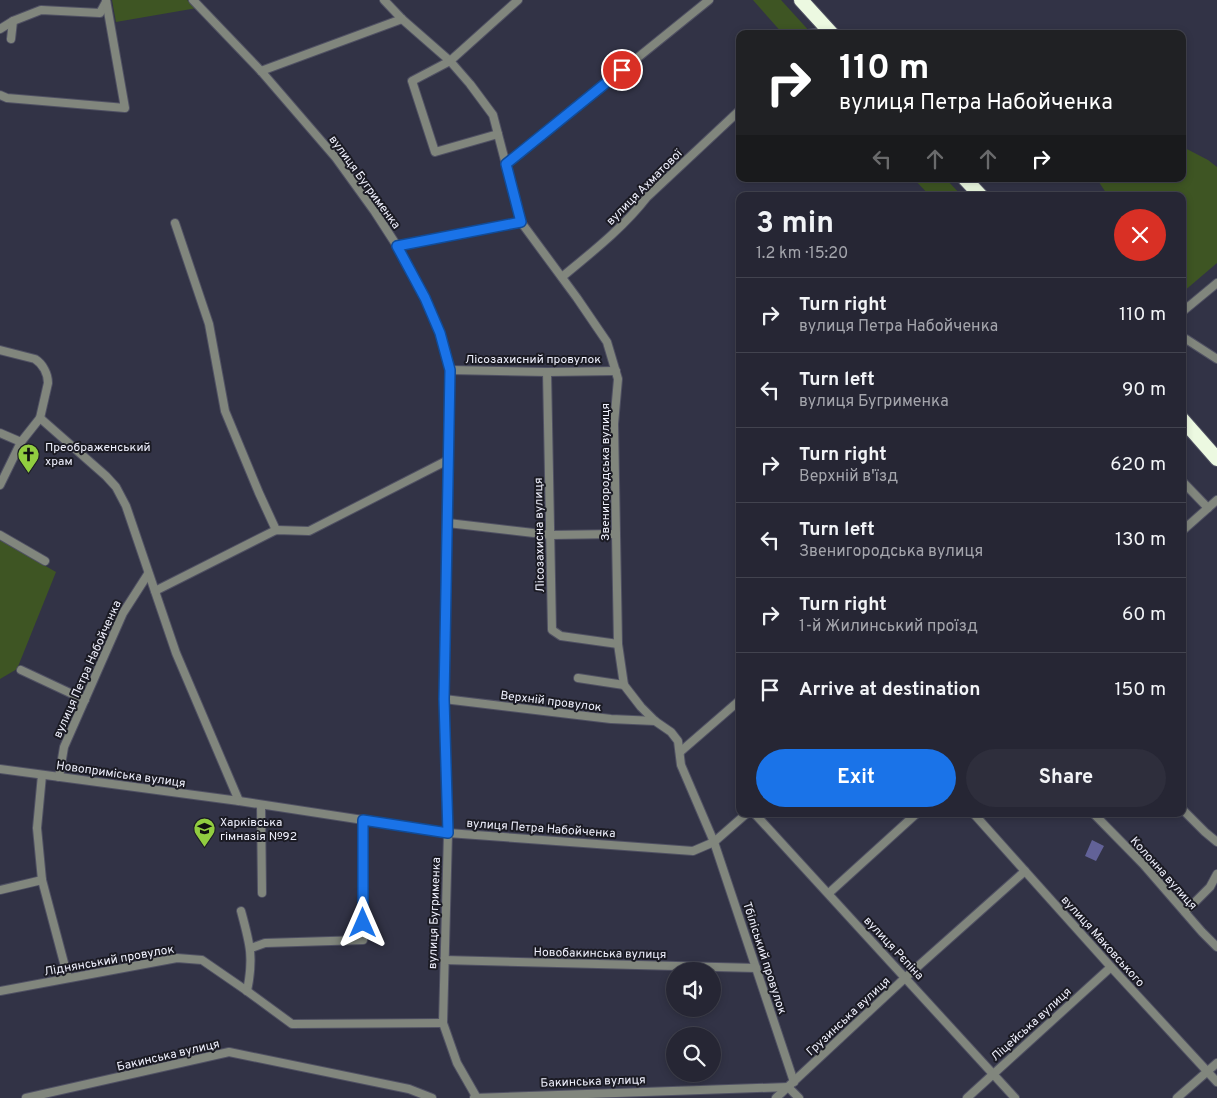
<!DOCTYPE html>
<meta charset="utf-8">
<style>
body{margin:0;font-family:Overpass,sans-serif;background:#2e2e3c;color:#f1f3f6;height:100vh;display:flex;flex-direction:column;font-size:19px;white-space:nowrap}
*{box-sizing:border-box;margin:0}
p{font-size:16px;color:#a4a5ac}
.icon{flex:none;width:28px;height:28px;fill:none;stroke:currentColor;stroke-width:2;stroke-linecap:round;stroke-linejoin:round}
.map{position:relative;flex:1;overflow:hidden}
.side{position:absolute;left:736px;top:192px;width:450px;height:625px;display:flex;flex-direction:column;background:#262634;border-radius:10px;box-shadow:0 2px 8px #0003,0 0 0 1px #42434f}
.side>*{flex:none}
.hud{position:absolute;left:736px;top:30px;width:450px;height:152px;border-radius:10px;box-shadow:0 2px 8px #0003,0 0 0 1px #42434f;background:#202124;color:#fff;overflow:hidden}
.fabs{position:absolute;left:666px;top:962px;display:grid;gap:10px}
.fabs a{display:grid;place-items:center;width:55px;height:55px;border-radius:50%;background:#262634;box-shadow:0 2px 8px #0003,0 0 0 1px #42434f;font-size:25px}
.pin{position:absolute;display:grid;place-items:center;width:42px;height:42px;color:#fff;margin:-21px;border:2px solid #fff;border-radius:50%;box-shadow:0 1px 5px #0007}
.me{position:absolute;width:55px;margin:-28px;rotate:0deg;stroke-linejoin:round;filter:drop-shadow(0 0 4px #0008)}
.turn{display:flex;align-items:center;gap:18px;height:105px;padding:0 20px;font-size:22px}
.turn .icon{width:65px;height:65px;stroke-width:2.5}
.turn b{display:block;font-size:35px;line-height:42px}
.lanes{display:flex;align-items:center;height:48px;padding:0 20px;background:#0003;justify-content:center;gap:25px;direction:ltr}
.lanes .off{opacity:.35}
.round{display:grid;place-items:center;flex:none;width:52px;height:52px;border-radius:26px;background:#2e2e3c}
.summary{display:flex;align-items:center;justify-content:space-between;height:85px;padding:0 20px}
h1{font-size:30px;font-weight:700;line-height:38px}
.primary-button{display:flex;gap:10px;margin-top:auto;padding:10px 20px}
.primary-button a{flex:1;height:58px;border-radius:30px;background:#1a73e8;color:#fff;font-size:20px;font-weight:700;line-height:58px;text-align:center}
.primary-button a+a{background:#2e2e3c;color:#f1f3f6}
ul{padding:0;list-style:none}
li{display:flex;align-items:center;gap:15px;height:75px;padding:0 20px;border-top:1px solid #42434f}
li div{flex:1}
li b{display:block;font-size:19px}
li em{font-style:normal}
.map>svg:first-child{display:block}
.green{fill:#3e5523}
.water{fill:#626298}
.lines{fill:none;stroke-linecap:round;stroke-linejoin:round}
.street-casing{stroke:#505163;stroke-width:10}
.highway-casing{stroke:#505163;stroke-width:16}
.street{stroke:#81867d;stroke-width:8}
.highway{stroke:#ecf9e1;stroke-width:14}
.route-casing{stroke:#114b97;stroke-width:12}
.route{stroke:#1a73e8;stroke-width:9}
.labels{text-anchor:middle;stroke-width:4;stroke-linejoin:round;paint-order:stroke}
.street-label{font-size:12px;fill:#eff0fd;stroke:#1b1b24}
.poi-label{font-size:12px;fill:#eff0fd;stroke:#1b1b24;text-anchor:start}
</style>
<div class="map">
<svg width="1217" height="1098" viewBox="0 0 1217 1098">
<rect width="100%" height="100%" fill="#323346"/>
<g class="green">
<path d="M 112,0 L 187,0 L 197,8 L 116,22 Z"/>
<path d="M 753,0 L 781,0 L 812,34 L 783,34 Z"/>
<path d="M 1183,147 L 1208,160 L 1217,167 L 1217,263 L 1183,292 L 1182,196 L 1108,196 L 1097,179 L 1182,179 Z"/>
<path d="M 914,179 L 946,179 L 962,196 L 930,196 Z"/>
<path d="M 0,540 L 56,572 L 17,669 L 0,679 Z"/>
</g>
<path class="water" d="M 1092,840 L 1104,846 L 1096,861 L 1085,856 Z"/>
<g class="lines">
<defs>
<g id="street">
<path d="M 193,0 L 261,71 L 336,158 L 375,212 L 397,246 L 425,298 L 440,333 L 450,370 L 444,699 L 448,833 L 443,1023 L 457,1063 L 477,1098"/>
<path d="M 384,0 L 402,19 L 450,61 L 470,84 L 493,115 L 521,222 L 577,298 L 607,342 L 618,379 L 614,424 L 618,644 L 624,685 L 641,707 L 655,721 L 671,732 L 678,741 L 681,765 L 714,842 L 794,1082"/>
<path d="M 0,29 L 13,21"/>
<path d="M 808,34 L 829,31"/>
<path d="M 11,39 L 13,21 L 41,10 L 100,13 L 106,2"/>
<path d="M 261,71 L 402,19"/>
<path d="M 0,95 L 7,98 L 125,108 L 106,0"/>
<path d="M 498,134 L 435,152 L 412,81 L 450,61 L 518,0"/>
<path d="M 506,164 L 709,0"/>
<path d="M 175,223 L 209,324 L 225,411 L 259,493 L 276,530"/>
<path d="M 397,246 L 521,222"/>
<path d="M 562,277 C 592,252 623,228 647,197 L 740,110"/>
<path d="M 1182,312 L 1217,283"/>
<path d="M 1182,339 L 1186,339 L 1217,359"/>
<path d="M 0,350 L 35,359 C 43,364 48,374 48,383 L 40,418 L 21,442 L 0,485"/>
<path d="M 450,370 L 547,372 L 616,371"/>
<path d="M 547,372 L 552,630 L 561,636 L 618,644"/>
<path d="M 40,418 L 106,476 L 116,487 L 126,506 L 176,653 L 239,801"/>
<path d="M 0,433 L 21,442"/>
<path d="M 1182,481 L 1208,508"/>
<path d="M 448,523 L 551,535 L 616,534"/>
<path d="M 1182,531 L 1217,500"/>
<path d="M 0,535 L 45,561"/>
<path d="M 155,591 L 276,530 L 309,531 L 448,460"/>
<path d="M 21,670 L 85,700"/>
<path d="M 578,678 L 624,685"/>
<path d="M 444,699 L 611,719 L 655,721"/>
<path d="M 680,752 L 740,700"/>
<path d="M 0,769 L 239,801 L 448,833 L 693,851 L 714,842 L 746,814"/>
<path d="M 42,775 L 37,828 L 42,880 L 68,978"/>
<path d="M 59,777 L 64,747 L 123,613 L 148,574"/>
<path d="M 261,805 L 262,893"/>
<path d="M 1182,809 L 1205,832 L 1217,842"/>
<path d="M 755,814 L 1015,1098"/>
<path d="M 974,814 L 1111,967 L 1217,1082"/>
<path d="M 1094,814 L 1143,864 L 1202,932 L 1217,947"/>
<path d="M 0,890 L 42,880"/>
<path d="M 829,893 L 916,814"/>
<path d="M 241,911 C 250,944 254,957 247,991"/>
<path d="M 1185,912 L 1210,887 L 1217,874"/>
<path d="M 251,948 L 265,943 L 363,940 L 363,820"/>
<path d="M 444,960 L 756,968"/>
<path d="M 0,991 L 177,958 L 202,960 L 247,991 L 292,1024 L 443,1023"/>
<path d="M 26,1098 L 229,1052 L 409,1089 L 432,1098"/>
<path d="M 474,1098 L 788,1087 L 799,1098"/>
<path d="M 776,1098 L 906,977 L 1025,871"/>
<path d="M 967,1098 L 1111,967"/>
<path d="M 1177,1098 L 1217,1063"/>
</g>
<g id="highway">
<path d="M 801,0 L 832,34"/>
<path d="M 965,179 L 981,196"/>
<path d="M 1182,419 L 1217,459"/>
</g>
</defs>
<use href="#street" class="street-casing"/>
<use href="#highway" class="highway-casing"/>
<use href="#street" class="street"/>
<use href="#highway" class="highway"/>
</g>
<g class="lines">
<defs>
<path id="route" d="M 363,923 L 363,820 L 448,833 L 444,699 L 450,370 L 440,333 L 425,298 L 397,246 L 521,222 L 506,164 L 622,70"/>
</defs>
<use href="#route" class="route-casing"/>
<use href="#route" class="route"/>
</g>
<defs>
<symbol id="church-pin" viewBox="-11 -11 22 30"><path d="M0 17L-7.5 6A9.5 9.5 0 1 1 7.5 6Z" fill="#91cd40" stroke="#1b1b24"/><path d="M-1.2-6h2.4v3.5h3.3v2.4h-3.3V6h-2.4V-.1h-3.3v-2.4h3.3Z" fill="#111"/></symbol>
<symbol id="school-pin" viewBox="-11 -11 22 30"><path d="M0 17L-7.5 6A9.5 9.5 0 1 1 7.5 6Z" fill="#91cd40" stroke="#1b1b24"/><path d="M0-5L7-2L0 1L-7-2ZM-4 1L0 2.5L4 1V4Q0 6-4 4Z" fill="#111"/></symbol>
</defs>
<g fill-rule="evenodd">
<use href="#church-pin" x="16" y="442" width="25" height="34"/>
<use href="#school-pin" x="192" y="816" width="25" height="34"/>
</g>
<g class="labels">
<g class="street-label">
<text transform="translate(365 182) rotate(54)" y="4">вулиця Бугрименка</text>
<text transform="translate(644 187) rotate(-45)" y="4">вулиця Ахматової</text>
<text x="533" y="363">Лісозахисний провулок</text>
<text transform="translate(605 472) rotate(-90)" y="4">Звенигородська вулиця</text>
<text transform="translate(539 535) rotate(-91)" y="4">Лісозахисна вулиця</text>
<text transform="translate(87 669) rotate(-66)" y="4">вулиця Петра Набойченка</text>
<text transform="translate(551 701) rotate(7)" y="4">Верхній провулок</text>
<text transform="translate(121 774) rotate(8)" y="4">Новоприміська вулиця</text>
<text transform="translate(541 828) rotate(4)" y="4">вулиця Петра Набойченка</text>
<text transform="translate(1164 873) rotate(48)" y="4">Колонна вулиця</text>
<text transform="translate(434 913) rotate(-88)" y="4">вулиця Бугрименка</text>
<text transform="translate(1103 941) rotate(48)" y="4">вулиця Маковського</text>
<text transform="translate(894 948) rotate(47)" y="4">вулиця Рєпіна</text>
<text transform="translate(600 953) rotate(1)" y="4">Новобакинська вулиця</text>
<text transform="translate(765 958) rotate(72)" y="4">Тбіліський провулок</text>
<text transform="translate(109 960) rotate(-10)" y="4">Ліднянський провулок</text>
<text transform="translate(848 1016) rotate(-43)" y="4">Грузинська вулиця</text>
<text transform="translate(1031 1024) rotate(-42)" y="4">Ліцейська вулиця</text>
<text transform="translate(168 1055) rotate(-13)" y="4">Бакинська вулиця</text>
<text transform="translate(593 1081) rotate(-2)" y="4">Бакинська вулиця</text>
</g>
<g class="poi-label">
<text x="45" y="451">Преображенський<tspan x="45" dy="14">храм</tspan></text>
<text x="220" y="826">Харківська<tspan x="220" dy="14">гімназія №92</tspan></text>
</g>
</g>
</svg>
<div class="fabs">
<a><svg class="icon" aria-label="sound" viewBox="0 0 24 24"><path d="M4 9h4l5-4v14l-5-4H4zM17 9q2 3 0 6"/></svg></a>
<a><svg class="icon" aria-label="search" viewBox="0 0 24 24"><circle cx="10" cy="10" r="6"/><path d="M15 15l6 6"/></svg></a>
</div>
<div class="pin" style="left:622px;top:70px;background:#d93025"><svg class="icon" aria-label="arrive" viewBox="0 0 24 24"><path d="M6 21V4h12l-3 4 3 4H6"/></svg></div>
<svg class="me" style="left:363px;top:923px" viewBox="-20 -20 40 40"><path d="M0-17L14 15 0 8-14 15z" fill="#1a73e8" stroke="#fff" stroke-width="4"/></svg>
<div class="hud">
<div class="turn"><svg class="icon" aria-label="right" viewBox="0 0 24 24"><path d="M7 20v-9h11M14 6l5 5-5 5"/></svg><div><b>110 m</b>вулиця Петра Набойченка</div></div>
<div class="lanes"><svg class="icon off" aria-label="left" viewBox="0 0 24 24"><path d="M17 20v-9H6M10 6l-5 5 5 5"/></svg><svg class="icon off" aria-label="ahead" viewBox="0 0 24 24"><path d="M12 20V5M6 11l6-6 6 6"/></svg><svg class="icon off" aria-label="ahead" viewBox="0 0 24 24"><path d="M12 20V5M6 11l6-6 6 6"/></svg><svg class="icon" aria-label="right" viewBox="0 0 24 24"><path d="M7 20v-9h11M14 6l5 5-5 5"/></svg></div>
</div>
<section class="side">
<div class="summary"><div><h1>3 min</h1><p>1.2 km · 15:20</p></div><a class="round" style="background:#d93025;color:#fff"><svg class="icon" aria-label="close" viewBox="0 0 24 24"><path d="M6 6l12 12M18 6L6 18"/></svg></a></div>
<ul>
<li><svg class="icon" aria-label="right" viewBox="0 0 24 24"><path d="M7 20v-9h11M14 6l5 5-5 5"/></svg><div><b>Turn right</b><p>вулиця Петра Набойченка</p></div><em>110 m</em></li>
<li><svg class="icon" aria-label="left" viewBox="0 0 24 24"><path d="M17 20v-9H6M10 6l-5 5 5 5"/></svg><div><b>Turn left</b><p>вулиця Бугрименка</p></div><em>90 m</em></li>
<li><svg class="icon" aria-label="right" viewBox="0 0 24 24"><path d="M7 20v-9h11M14 6l5 5-5 5"/></svg><div><b>Turn right</b><p>Верхній в'їзд</p></div><em>620 m</em></li>
<li><svg class="icon" aria-label="left" viewBox="0 0 24 24"><path d="M17 20v-9H6M10 6l-5 5 5 5"/></svg><div><b>Turn left</b><p>Звенигородська вулиця</p></div><em>130 m</em></li>
<li><svg class="icon" aria-label="right" viewBox="0 0 24 24"><path d="M7 20v-9h11M14 6l5 5-5 5"/></svg><div><b>Turn right</b><p>1-й Жилинський проїзд</p></div><em>60 m</em></li>
<li><svg class="icon" aria-label="arrive" viewBox="0 0 24 24"><path d="M6 21V4h12l-3 4 3 4H6"/></svg><div><b>Arrive at destination</b></div><em>150 m</em></li>
</ul>
<div class="primary-button"><a>Exit</a><a>Share</a></div>
</section>
</div>
